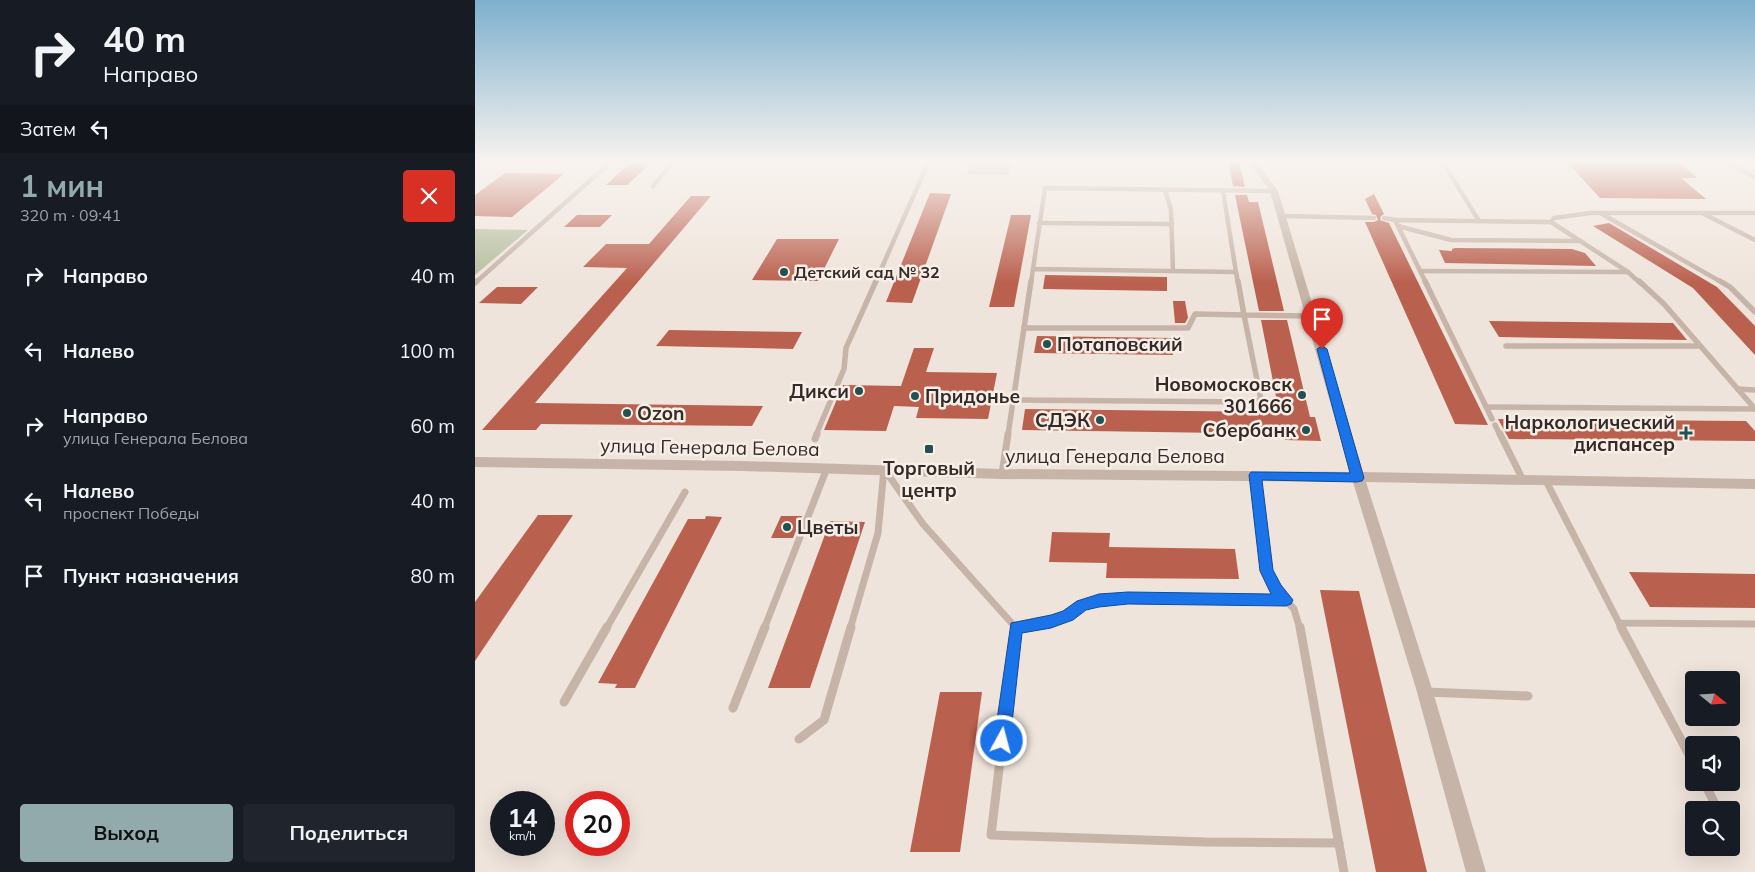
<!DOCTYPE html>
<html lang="ru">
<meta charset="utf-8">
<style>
body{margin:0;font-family:Mulish,sans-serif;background:#20242c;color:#f1f3f6;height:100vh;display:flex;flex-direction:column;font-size:19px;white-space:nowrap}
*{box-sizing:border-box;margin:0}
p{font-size:16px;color:#9ea1a6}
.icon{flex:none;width:28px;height:28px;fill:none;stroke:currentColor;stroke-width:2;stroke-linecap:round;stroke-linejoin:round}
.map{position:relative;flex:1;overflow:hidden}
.panel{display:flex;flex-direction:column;background:#171b24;width:475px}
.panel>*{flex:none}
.banner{background:#171b24;color:#f1f3f6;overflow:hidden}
.needle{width:32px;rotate:108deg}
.controls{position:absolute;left:1210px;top:671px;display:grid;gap:10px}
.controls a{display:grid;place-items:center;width:55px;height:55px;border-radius:5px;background:#171b24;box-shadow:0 5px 20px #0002;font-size:25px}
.speed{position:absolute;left:15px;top:791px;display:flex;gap:10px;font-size:25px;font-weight:700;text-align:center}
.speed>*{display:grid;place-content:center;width:65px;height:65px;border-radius:50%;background:#171b24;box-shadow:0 5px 20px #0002;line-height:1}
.speed small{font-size:12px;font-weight:400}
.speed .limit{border:8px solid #d22;background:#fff;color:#111}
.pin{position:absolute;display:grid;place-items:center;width:42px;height:42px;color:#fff;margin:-51px -21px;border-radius:50% 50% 50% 0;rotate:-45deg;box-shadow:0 0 5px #0007}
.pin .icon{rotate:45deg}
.me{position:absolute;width:55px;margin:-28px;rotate:7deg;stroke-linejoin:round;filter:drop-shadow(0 0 4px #0008)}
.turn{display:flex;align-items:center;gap:18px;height:105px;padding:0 20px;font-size:22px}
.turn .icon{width:65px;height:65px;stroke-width:2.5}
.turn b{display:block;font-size:35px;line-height:42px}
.then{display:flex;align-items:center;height:48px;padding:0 20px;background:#0003;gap:10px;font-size:19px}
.round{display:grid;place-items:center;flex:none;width:52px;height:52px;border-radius:5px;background:#20242c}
.overview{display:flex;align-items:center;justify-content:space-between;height:85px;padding:0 20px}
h1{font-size:30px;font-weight:700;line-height:38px;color:#93aaac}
.button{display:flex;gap:10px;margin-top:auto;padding:10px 20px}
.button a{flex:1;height:58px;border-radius:5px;background:#93aaac;color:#111;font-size:20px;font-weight:700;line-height:58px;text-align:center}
.button a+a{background:#20242c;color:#f1f3f6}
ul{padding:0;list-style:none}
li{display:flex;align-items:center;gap:15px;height:75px;padding:0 20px}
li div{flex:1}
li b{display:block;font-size:19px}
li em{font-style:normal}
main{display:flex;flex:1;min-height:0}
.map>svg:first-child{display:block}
.green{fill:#b4bd9d}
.building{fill:#ba604e}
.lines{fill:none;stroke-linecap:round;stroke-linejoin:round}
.lane-far3{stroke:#c6b4a8;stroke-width:4.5}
.lane-far2{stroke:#c6b4a8;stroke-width:5.5}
.lane-far1{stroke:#c6b4a8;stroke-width:7}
.lane{stroke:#c6b4a8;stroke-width:9}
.street{fill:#c6b4a8;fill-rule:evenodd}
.route{fill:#1a73e8;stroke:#114b97}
.poi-dot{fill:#215151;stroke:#f7efe7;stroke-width:2}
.labels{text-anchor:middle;stroke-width:5;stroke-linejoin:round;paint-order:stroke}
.far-poi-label{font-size:16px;font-weight:bold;fill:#342b28;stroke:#f7efe7;text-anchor:start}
.poi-label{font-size:19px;font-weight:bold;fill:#342b28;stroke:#f7efe7;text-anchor:end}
.street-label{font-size:19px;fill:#342b28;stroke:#f7efe7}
</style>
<main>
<section class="panel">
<div class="banner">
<div class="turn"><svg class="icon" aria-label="right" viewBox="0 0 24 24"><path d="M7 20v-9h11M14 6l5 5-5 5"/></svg><div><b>40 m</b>Направо</div></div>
<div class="then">Затем<svg class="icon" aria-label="left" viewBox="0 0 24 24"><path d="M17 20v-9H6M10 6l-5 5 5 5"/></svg></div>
</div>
<div class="overview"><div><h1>1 мин</h1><p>320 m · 09:41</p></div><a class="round" style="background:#d93025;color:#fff"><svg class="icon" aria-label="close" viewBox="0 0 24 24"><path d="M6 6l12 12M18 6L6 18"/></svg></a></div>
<ul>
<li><svg class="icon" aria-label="right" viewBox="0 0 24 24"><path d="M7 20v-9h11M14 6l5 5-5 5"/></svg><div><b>Направо</b></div><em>40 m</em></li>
<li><svg class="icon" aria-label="left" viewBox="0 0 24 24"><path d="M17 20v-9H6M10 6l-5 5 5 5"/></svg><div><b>Налево</b></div><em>100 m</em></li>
<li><svg class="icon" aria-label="right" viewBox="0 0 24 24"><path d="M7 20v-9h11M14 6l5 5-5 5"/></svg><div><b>Направо</b><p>улица Генерала Белова</p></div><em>60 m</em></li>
<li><svg class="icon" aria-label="left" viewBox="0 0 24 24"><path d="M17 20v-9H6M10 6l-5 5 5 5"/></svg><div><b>Налево</b><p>проспект Победы</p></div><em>40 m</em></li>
<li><svg class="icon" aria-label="arrive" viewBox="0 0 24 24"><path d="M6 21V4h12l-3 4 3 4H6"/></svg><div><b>Пункт назначения</b></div><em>80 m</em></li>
</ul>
<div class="button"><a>Выход</a><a>Поделиться</a></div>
</section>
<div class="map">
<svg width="1280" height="872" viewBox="0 0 1280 872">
<rect width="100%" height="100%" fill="#efe4db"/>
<g class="green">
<path d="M 497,161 L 537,161 L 533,175 L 492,174 Z"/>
<path d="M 0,229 L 53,230 L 0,275 Z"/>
</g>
<g class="building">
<path d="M 157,161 L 178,161 L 152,185 L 131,185 Z"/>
<path d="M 753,161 L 764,161 L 770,187 L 758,186 Z"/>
<path d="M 1091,161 L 1203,161 L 1222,178 L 1206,178 L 1231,199 L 1125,198 Z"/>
<path d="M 30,173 L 89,174 L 37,217 L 0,216 L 0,195 Z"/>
<path d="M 455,193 L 476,194 L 437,303 L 411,302 Z"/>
<path d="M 899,194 L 909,214 L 906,216 L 905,220 L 914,223 L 1013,425 L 980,424 L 890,222 L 899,222 L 903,220 L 901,215 L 897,214 L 890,199 Z"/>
<path d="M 760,195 L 772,195 L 774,202 L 783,202 L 809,311 L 784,311 Z"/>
<path d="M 216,196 L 236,196 L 60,403 L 288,406 L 277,426 L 66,424 L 61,430 L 7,430 L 152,268 L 108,267 L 131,244 L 174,244 Z"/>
<path d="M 102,215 L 137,215 L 125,227 L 89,227 Z"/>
<path d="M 536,215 L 556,215 L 539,307 L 514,307 Z"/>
<path d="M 1134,223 L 1242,287 L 1280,326 L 1280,355 L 1218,288 L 1118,226 Z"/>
<path d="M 302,239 L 364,239 L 343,281 L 277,280 Z"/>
<path d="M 980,248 L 1097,249 L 1110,253 L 1121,266 L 970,263 L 964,250 L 977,251 L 977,249 Z"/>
<path d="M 570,275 L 692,277 L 692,291 L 568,289 Z"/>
<path d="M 22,287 L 63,287 L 46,304 L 4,303 Z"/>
<path d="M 698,301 L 710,301 L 713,318 L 710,323 L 700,323 Z"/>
<path d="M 786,320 L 812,320 L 835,417 L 840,417 L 846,441 L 810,440 L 809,434 L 547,430 L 550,409 L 804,412 Z"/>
<path d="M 1014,321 L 1198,323 L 1212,340 L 1024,337 Z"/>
<path d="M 194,330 L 327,332 L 318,349 L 181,346 Z"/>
<path d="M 562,336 L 697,338 L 698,355 L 559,353 Z"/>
<path d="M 439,348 L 459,348 L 451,372 L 522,373 L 513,419 L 441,418 L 444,407 L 419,406 L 411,431 L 349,430 L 368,385 L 426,386 Z"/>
<path d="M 1023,419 L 1271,421 L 1280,431 L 1280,441 L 1034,439 Z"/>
<path d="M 63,515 L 98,515 L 0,661 L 0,602 Z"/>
<path d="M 231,516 L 247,517 L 160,688 L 140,688 L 142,684 L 123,683 L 213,519 L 230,519 Z"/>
<path d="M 306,516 L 327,516 L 318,538 L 296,538 Z"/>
<path d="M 355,521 L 390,522 L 335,688 L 293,688 Z"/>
<path d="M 577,532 L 635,533 L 634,547 L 760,549 L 764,579 L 631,578 L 632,563 L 574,562 Z"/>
<path d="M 1154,572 L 1280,574 L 1280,608 L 1175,607 Z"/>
<path d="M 845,590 L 884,591 L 952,872 L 901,872 Z"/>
<path d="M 465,692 L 507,692 L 485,852 L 435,852 Z"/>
</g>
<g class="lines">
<g class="lane-far3">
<path d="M 967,161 L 1004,221"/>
<path d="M 1246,161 L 1280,177"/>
<path d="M 178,186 L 199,161"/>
<path d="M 690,190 L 696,210 L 698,271"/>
<path d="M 1127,214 L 1248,283"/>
<path d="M 1229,214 L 1280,240"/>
<path d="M 807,216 L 899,218"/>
<path d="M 909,218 L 920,220"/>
<path d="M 1076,222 L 1079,218 L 1115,213 L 1280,213"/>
<path d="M 564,223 L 697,224"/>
<path d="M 923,226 L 976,240 L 1106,241"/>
<path d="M 558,269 L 570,188 L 799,191"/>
<path d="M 945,271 L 1152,272"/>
<path d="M 761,272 L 763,283"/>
<path d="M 0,283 L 137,161"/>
<path d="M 400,283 L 454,161"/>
<path d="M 556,283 L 558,269 L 761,272 L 748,191"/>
<path d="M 951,283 L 920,220 L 1076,222 L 1153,272 L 1165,283"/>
</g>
<g class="lane-far2">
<path d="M 763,281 L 769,315 L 837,316"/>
<path d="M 950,281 L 1017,419"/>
<path d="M 1164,281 L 1189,304 L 1280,409"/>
<path d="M 1245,281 L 1255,287 L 1280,312"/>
<path d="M 0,283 L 2,281"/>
<path d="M 1031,346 L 1225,346"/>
<path d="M 1263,389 L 1280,390"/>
<path d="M 538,400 L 777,402 L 786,400 L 769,315 L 720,314 L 713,328 L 549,328"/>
<path d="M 1011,407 L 1280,409"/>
<path d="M 1020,425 L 1025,435"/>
<path d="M 341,435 L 369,369 L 371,348 L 401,281"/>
<path d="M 533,435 L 556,281"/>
</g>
<g class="lane-far1">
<path d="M 1025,434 L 1048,480"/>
<path d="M 340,439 L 342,434"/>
<path d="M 527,474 L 533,434"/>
<path d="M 780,475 L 791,571 L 801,590 L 819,609 L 825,629"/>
<path d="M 1071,481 L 1144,623 L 1280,624"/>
<path d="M 1144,623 L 1147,629"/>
<path d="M 131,629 L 210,492"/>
<path d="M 289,629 L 352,468"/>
<path d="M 375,629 L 403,533 L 409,469 L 448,524 L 541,628 L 576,622 L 593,615 L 607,605 L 624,600 L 653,598 L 811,600"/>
</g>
<g class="lane">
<path d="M 540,627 L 545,627"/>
<path d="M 825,627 L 869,872"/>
<path d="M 1146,627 L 1219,764"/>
<path d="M 541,628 L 516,835 L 731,842 L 864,843"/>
<path d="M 951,692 L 1053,696"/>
<path d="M 89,702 L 132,627"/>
<path d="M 258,708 L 290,627"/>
<path d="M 324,739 L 349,720 L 376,627"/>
<path d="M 1229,782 L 1243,810"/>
</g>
<path class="street" d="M 773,161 L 781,161 L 803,191 L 888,472 L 1280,479 L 1280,489 L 891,482 L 958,692 L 1011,872 L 991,872 L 942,692 L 878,482 L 527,479 L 267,471 L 0,467 L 0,457 L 267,461 L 527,469 L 875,472 L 795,191 Z"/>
</g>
<linearGradient id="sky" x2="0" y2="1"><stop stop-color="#7db0ce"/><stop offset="0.57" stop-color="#f8f3ef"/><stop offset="1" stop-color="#f8f3ef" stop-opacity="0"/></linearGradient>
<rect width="1280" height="283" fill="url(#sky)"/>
<path class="route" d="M 847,346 L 852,349 L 889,478 L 887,481 L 882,482 L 787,480 L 798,570 L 806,585 L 818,600 L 816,604 L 811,606 L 653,604 L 624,607 L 611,610 L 598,620 L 576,628 L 547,633 L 535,741 L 533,747 L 527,749 L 521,747 L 519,741 L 536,623 L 576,615 L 588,611 L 602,601 L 624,594 L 653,592 L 796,594 L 785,571 L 774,475 L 776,472 L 875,473 L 842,349 Z"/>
<g class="poi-dot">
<circle cx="309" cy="272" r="5"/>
<circle cx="572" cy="344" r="5"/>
<circle cx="384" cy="391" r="5"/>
<circle cx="827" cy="395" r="5"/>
<circle cx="440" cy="396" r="5"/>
<circle cx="152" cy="413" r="5"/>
<circle cx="625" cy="420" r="5"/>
<circle cx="831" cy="430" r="5"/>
<path d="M1208.5 425.5h5v5h5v5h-5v5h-5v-5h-5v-5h5z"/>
<rect x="449" y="444" width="10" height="10" rx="2.5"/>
<circle cx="312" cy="527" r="5"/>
</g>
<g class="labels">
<g class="far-poi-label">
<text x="319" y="278">Детский сад № 32</text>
</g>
<g class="poi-label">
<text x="582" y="351" text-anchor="start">Потаповский</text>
<text x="817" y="391">Новомосковск<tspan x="817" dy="22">301666</tspan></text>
<text x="374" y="398">Дикси</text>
<text x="450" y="403" text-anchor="start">Придонье</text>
<text x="162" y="420" text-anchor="start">Ozon</text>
<text x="615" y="427">СДЭК</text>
<text x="1200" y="429">Наркологический<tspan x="1200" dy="22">диспансер</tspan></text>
<text x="821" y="437">Сбербанк</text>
<text x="454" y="475" text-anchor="middle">Торговый<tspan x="454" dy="22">центр</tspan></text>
<text x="322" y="534" text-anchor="start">Цветы</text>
</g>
<g class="street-label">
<text transform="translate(235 447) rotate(1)" y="7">улица Генерала Белова</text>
<text x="640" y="463">улица Генерала Белова</text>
</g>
</g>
</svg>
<div class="controls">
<a><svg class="needle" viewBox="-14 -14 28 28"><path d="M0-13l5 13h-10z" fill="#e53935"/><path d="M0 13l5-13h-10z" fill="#9ea1a6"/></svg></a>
<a><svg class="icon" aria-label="sound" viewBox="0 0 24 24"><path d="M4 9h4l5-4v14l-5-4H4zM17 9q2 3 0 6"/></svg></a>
<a><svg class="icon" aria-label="search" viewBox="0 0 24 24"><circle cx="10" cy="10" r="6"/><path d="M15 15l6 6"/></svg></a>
</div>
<div class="speed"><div>14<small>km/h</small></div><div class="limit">20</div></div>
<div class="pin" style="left:847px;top:349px;background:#d93025"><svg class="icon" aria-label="arrive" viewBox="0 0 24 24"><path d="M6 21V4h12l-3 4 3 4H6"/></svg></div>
<svg class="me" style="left:527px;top:741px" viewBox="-20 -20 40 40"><circle r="17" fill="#1a73e8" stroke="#fff" stroke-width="3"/><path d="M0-11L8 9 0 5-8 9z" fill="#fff"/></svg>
</div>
</main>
